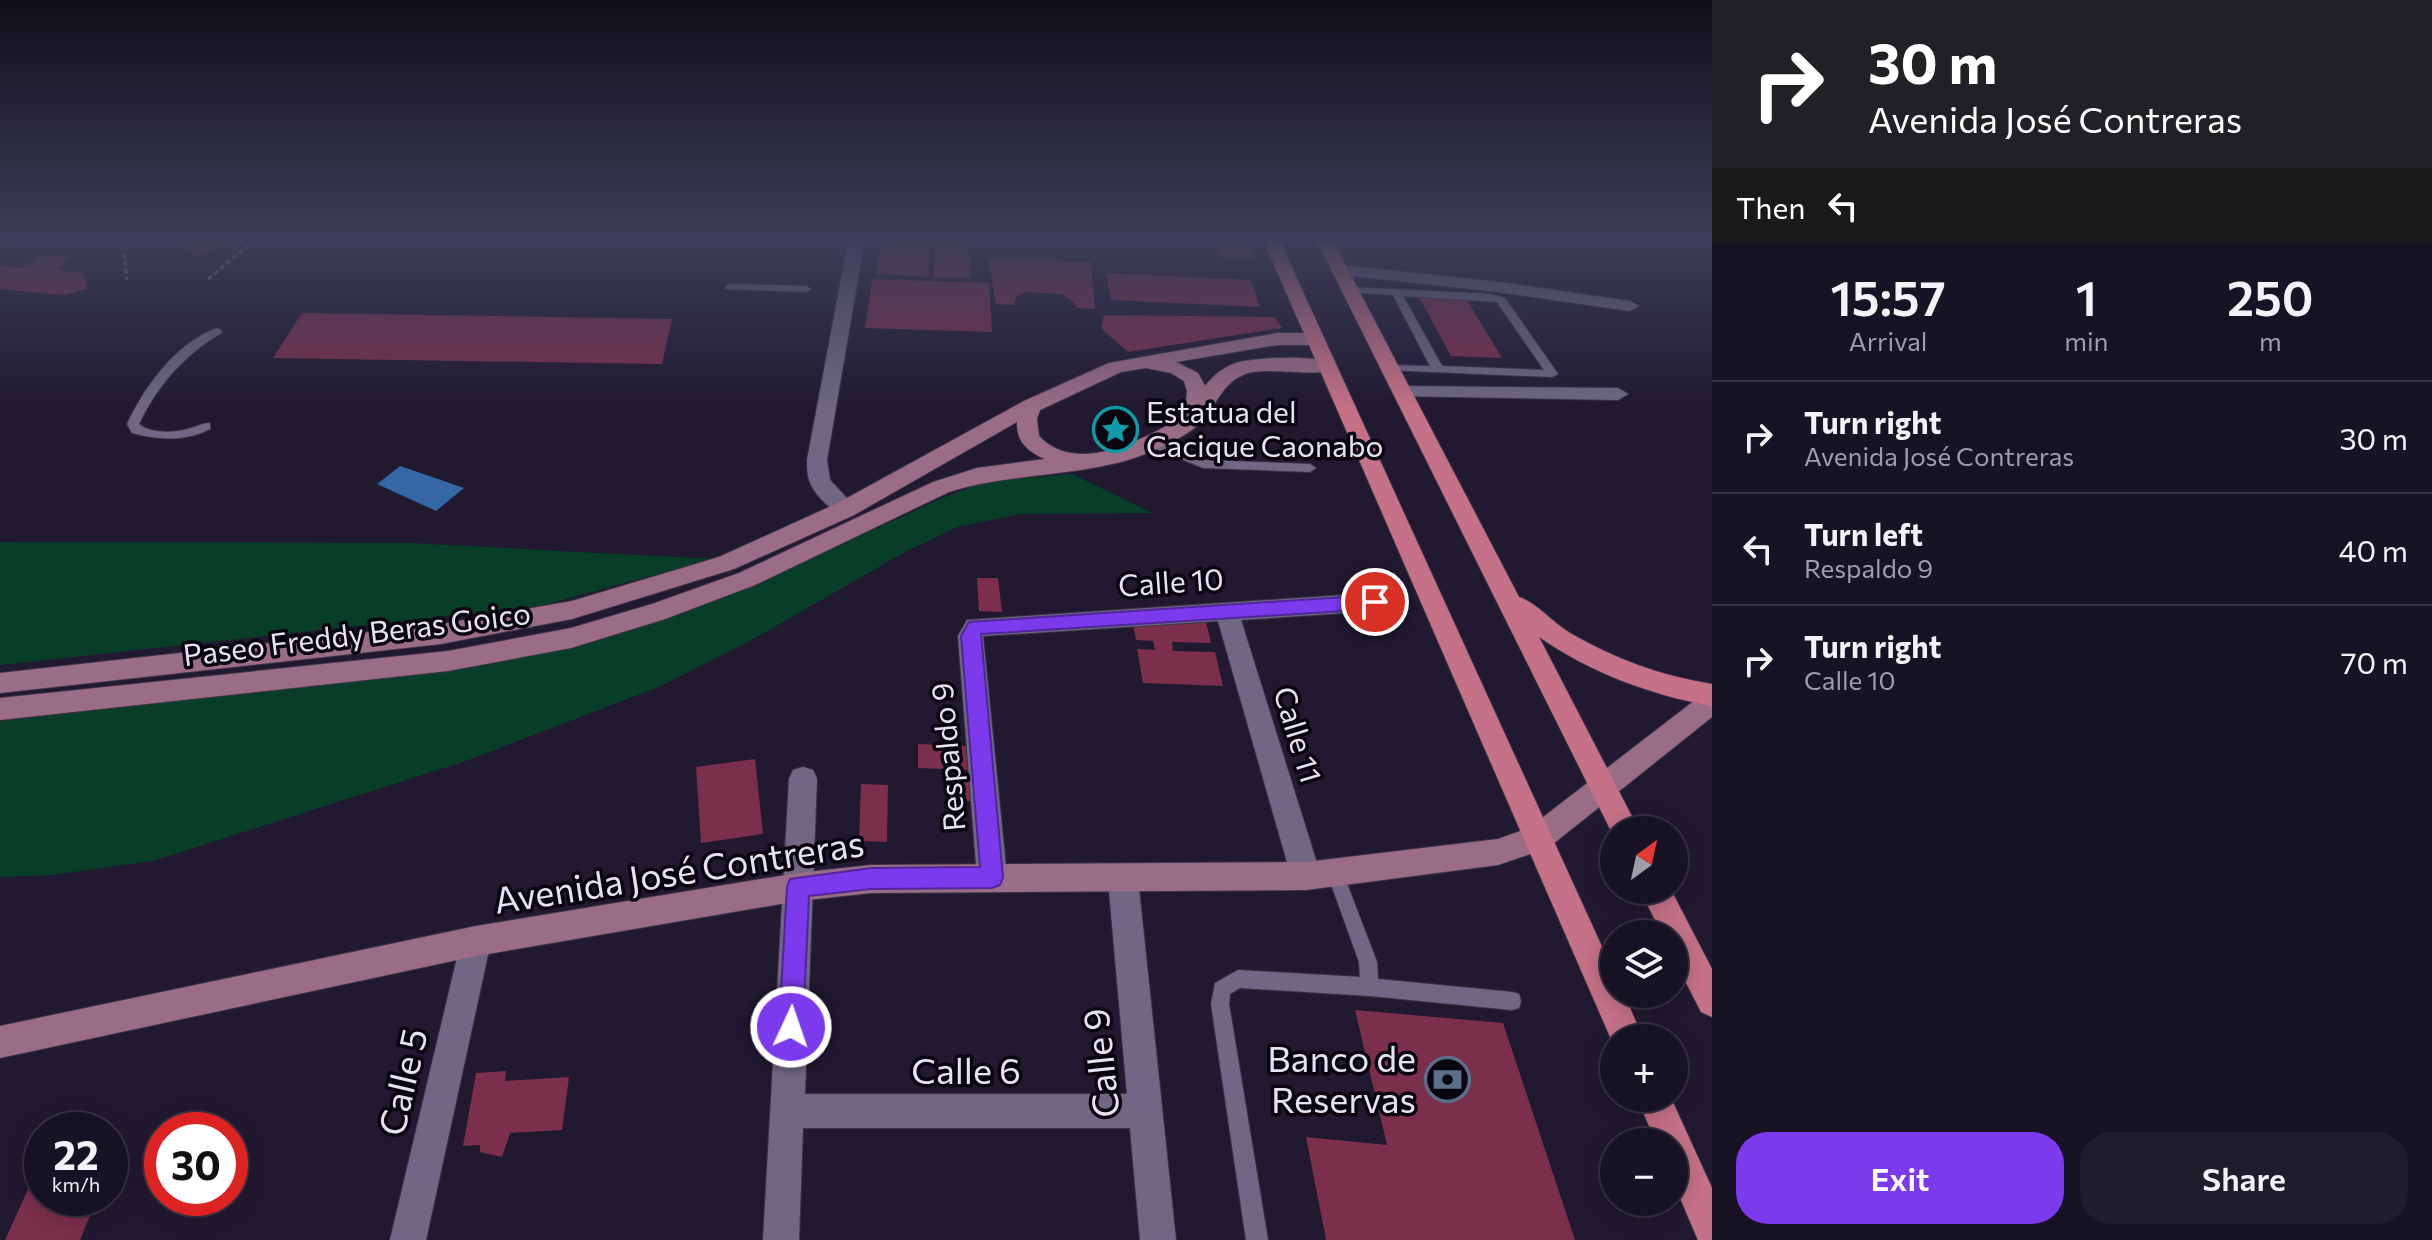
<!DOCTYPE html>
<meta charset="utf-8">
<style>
body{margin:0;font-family:Commissioner,sans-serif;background:#211c2c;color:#f1f3f6;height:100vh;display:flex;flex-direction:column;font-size:30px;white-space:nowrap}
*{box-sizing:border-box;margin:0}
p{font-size:26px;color:#9f9ea6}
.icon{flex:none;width:44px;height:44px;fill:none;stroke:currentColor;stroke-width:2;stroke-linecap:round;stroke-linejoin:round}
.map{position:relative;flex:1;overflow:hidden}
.sheet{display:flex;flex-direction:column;background:#181324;width:720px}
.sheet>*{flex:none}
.banner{background:#202124;color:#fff;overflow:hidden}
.needle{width:52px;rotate:33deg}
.fabs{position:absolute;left:1600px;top:816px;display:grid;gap:16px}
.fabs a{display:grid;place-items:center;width:88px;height:88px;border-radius:50%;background:#181324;box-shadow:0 4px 20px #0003,0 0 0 2px #363241;font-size:40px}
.speed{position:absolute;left:24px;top:1112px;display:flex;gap:16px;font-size:40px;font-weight:700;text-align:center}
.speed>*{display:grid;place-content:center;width:104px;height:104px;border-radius:50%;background:#181324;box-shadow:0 4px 20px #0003,0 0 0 2px #363241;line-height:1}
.speed small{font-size:20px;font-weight:400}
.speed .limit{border:12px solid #d22;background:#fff;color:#111}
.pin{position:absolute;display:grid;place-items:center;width:68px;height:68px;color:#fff;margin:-34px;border:4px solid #fff;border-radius:50%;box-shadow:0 2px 8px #0007}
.me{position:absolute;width:88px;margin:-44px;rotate:3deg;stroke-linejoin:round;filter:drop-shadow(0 0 6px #0008)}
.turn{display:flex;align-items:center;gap:28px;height:168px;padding:0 24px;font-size:36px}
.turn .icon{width:104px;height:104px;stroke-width:2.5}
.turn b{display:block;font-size:56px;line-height:68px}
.then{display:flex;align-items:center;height:76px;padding:0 24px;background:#0003;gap:16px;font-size:30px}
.eta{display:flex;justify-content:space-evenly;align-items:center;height:136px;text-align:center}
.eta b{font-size:48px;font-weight:600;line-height:56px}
.action{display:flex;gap:16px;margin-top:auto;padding:16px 24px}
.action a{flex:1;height:92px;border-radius:32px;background:#7c3aed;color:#fff;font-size:32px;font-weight:600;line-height:92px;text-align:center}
.action a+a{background:#211c2c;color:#f1f3f6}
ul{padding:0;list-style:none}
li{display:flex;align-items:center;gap:24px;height:112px;padding:0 24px;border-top:2px solid #363241}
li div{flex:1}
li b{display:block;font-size:30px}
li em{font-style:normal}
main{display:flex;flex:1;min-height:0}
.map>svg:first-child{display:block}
.green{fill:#083e28}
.water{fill:#3467a3}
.building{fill:#7b2f4b}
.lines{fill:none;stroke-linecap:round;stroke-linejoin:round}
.lane-casing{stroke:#3b3547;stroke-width:2}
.street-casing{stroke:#3b3547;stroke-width:2}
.secondary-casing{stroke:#3b3547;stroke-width:2}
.primary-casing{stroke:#3b3547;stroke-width:2}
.path{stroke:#8a8498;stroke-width:3;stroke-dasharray:5 3;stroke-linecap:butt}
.lane{fill:#6f6783;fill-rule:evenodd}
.street{fill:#6f6783;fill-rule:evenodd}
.secondary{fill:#9a6c85;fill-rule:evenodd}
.primary{fill:#c57187;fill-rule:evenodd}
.route{fill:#7c3aed;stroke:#51269a;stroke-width:2}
.labels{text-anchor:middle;stroke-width:7;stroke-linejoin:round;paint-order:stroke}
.poi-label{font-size:30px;fill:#e7e2f3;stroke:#090610;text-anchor:start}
.street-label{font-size:30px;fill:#e7e2f3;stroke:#090610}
.near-street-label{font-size:36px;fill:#e7e2f3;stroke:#090610}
.near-poi-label{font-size:36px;fill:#e7e2f3;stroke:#090610;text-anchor:end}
</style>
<main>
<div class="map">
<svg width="1712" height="1240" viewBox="0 0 1712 1240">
<rect width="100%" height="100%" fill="#201930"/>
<g class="green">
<path d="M 1072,474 L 1152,513 L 1020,514 L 957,527 L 905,552 L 748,642 L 661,686 L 463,762 L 153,861 L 52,875 L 0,877 L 0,721 L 463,669 L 600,638 L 747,588 L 940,499 L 987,481 Z"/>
<path d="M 0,542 L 411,543 L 713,559 L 540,606 L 0,665 Z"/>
</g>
<path class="water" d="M 400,466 L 464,488 L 436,511 L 377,484 Z"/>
<g class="building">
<path d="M 0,237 L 18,237 L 16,245 L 0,249 Z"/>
<path d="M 180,237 L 251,237 L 193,256 Z"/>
<path d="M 881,237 L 929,237 L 929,277 L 877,274 Z"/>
<path d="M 936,237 L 968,237 L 970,278 L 933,277 Z"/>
<path d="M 1214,237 L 1246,237 L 1253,258 L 1221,257 Z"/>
<path d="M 41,255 L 71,257 L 57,270 L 83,273 L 87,289 L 63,295 L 0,289 L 0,266 L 22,268 Z"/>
<path d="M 988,258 L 1091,262 L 1095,309 L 1077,308 L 1072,301 L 1062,294 L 1025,292 L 1016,297 L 1014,305 L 996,304 Z"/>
<path d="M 1106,273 L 1251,280 L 1260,307 L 1111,300 Z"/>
<path d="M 872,279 L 989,283 L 992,332 L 865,328 Z"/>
<path d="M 1418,295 L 1465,297 L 1502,358 L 1451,356 Z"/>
<path d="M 302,313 L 496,316 L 672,319 L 662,364 L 273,358 Z"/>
<path d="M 1104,315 L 1275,317 L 1282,328 L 1128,352 L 1101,328 Z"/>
<path d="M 977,578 L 998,578 L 1002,612 L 979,611 Z"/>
<path d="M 1132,619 L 1206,622 L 1211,643 L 1172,642 L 1173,651 L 1215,652 L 1223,686 L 1143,683 L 1137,649 L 1155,650 L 1153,641 L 1136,640 Z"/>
<path d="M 918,744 L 967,746 L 968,770 L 918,768 Z"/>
<path d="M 755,759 L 763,834 L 701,843 L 696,767 Z"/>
<path d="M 949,779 L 973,779 L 975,801 L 966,801 L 965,787 L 950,787 Z"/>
<path d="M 861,784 L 888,785 L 887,842 L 859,841 Z"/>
<path d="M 1355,1010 L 1503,1023 L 1575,1240 L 1326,1240 L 1306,1137 L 1387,1145 Z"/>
<path d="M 506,1071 L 505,1081 L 569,1077 L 562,1130 L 510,1133 L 502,1157 L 480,1152 L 480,1145 L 463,1146 L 476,1073 Z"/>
<path d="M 42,1184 L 42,1198 L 97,1198 L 80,1240 L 5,1240 L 30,1185 Z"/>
</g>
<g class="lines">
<defs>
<g id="lane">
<path d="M 730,284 L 806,286 L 811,289 L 806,292 L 726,289 L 725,287 Z"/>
<path d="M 1350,287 L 1490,294 L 1505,298 L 1558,374 L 1552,377 L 1386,370 L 1384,368 L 1390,365 L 1430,366 L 1393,295 L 1346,292 L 1345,290 ZM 1403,296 L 1497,302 L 1544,370 L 1442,366 Z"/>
<path d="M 217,328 L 222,331 L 221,333 C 184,355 157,386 139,424 C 150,434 176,433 191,428 C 199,426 202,423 210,423 L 210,429 C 185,442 158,440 132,433 L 127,424 C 145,386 176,343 217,328 Z"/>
<path d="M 1153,439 L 1205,460 L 1310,464 L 1316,468 L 1310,472 L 1203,468 L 1149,446 L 1149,440 Z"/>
<path d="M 1335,865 L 1341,867 L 1343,873 L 1377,962 L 1378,979 L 1512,992 L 1519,994 L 1521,1001 L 1519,1008 L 1512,1010 L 1370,996 L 1240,988 L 1230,994 L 1229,1004 L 1268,1240 L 1246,1240 L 1211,1004 L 1215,983 L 1238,970 L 1360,977 L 1359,962 L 1327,873 L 1329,867 Z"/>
</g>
<g id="street">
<path d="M 849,237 L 865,237 L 827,460 L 830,480 L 857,509 L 854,515 C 838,519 814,496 809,480 C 807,474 807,466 807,460 Z"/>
<path d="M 1340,265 L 1499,282 L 1630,301 L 1639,306 L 1630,311 L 1499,292 L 1334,274 L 1332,270 L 1334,266 Z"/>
<path d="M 1402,386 L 1618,388 L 1628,394 L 1618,400 L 1395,396 L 1392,392 Z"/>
<path d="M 1375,593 L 1383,596 L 1387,602 L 1383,608 L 1375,611 L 1241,620 L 1321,876 L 1316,886 L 1306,890 L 1296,886 L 1291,876 L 1218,621 L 983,636 L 1007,877 L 1002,887 L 992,891 L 982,887 L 977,877 L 958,636 L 967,620 Z"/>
<path d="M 803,767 L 813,770 L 817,779 L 805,1094 L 1127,1094 L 1108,879 L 1113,869 L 1123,865 L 1133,869 L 1138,879 L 1176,1240 L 1140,1240 L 1130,1128 L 803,1128 L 799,1240 L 763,1240 L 789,779 L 793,770 Z"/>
<path d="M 476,926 L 487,930 L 491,941 L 426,1240 L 390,1240 L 461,941 L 465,930 Z"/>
</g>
<g id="secondary">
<path d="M 1277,333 L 1316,333 L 1325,339 L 1316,345 L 1277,345 L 1176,362 L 1198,373 L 1205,386 C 1213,376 1223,367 1236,363 C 1253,357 1326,354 1337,366 C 1325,381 1265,364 1243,375 C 1220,385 1216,408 1199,424 C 1190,433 1174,441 1163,446 C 1100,479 1016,470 949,492 L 755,585 L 665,619 L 571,648 L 448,671 L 0,720 L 0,698 L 448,651 L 571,628 L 652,604 L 739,573 L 933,482 L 977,468 L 1045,459 C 1029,452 1016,442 1017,422 L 854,515 L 734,569 L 572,619 L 441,644 L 0,693 L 0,673 L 441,624 L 572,601 L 719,557 L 838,503 L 1024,401 L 1109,363 ZM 1146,368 L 1171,373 L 1184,381 L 1187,391 L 1185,415 C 1147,438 1077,477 1039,436 L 1037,419 L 1040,410 L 1121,372 Z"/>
<path d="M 1712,691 L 1712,717 L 1548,848 L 1498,865 L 1306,890 L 871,893 L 798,901 L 476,956 L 0,1058 L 0,1026 L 476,926 L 798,873 L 871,865 L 1306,862 L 1498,839 L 1529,828 L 1703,694 Z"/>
</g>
<g id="primary">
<path d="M 1262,237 L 1278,237 L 1614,973 L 1614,994 L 1624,994 L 1643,1038 L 1614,1038 L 1614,1046 Z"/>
<path d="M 1315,237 L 1331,237 L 1519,597 C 1537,603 1553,623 1570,633 C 1615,659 1661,676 1712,684 L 1712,706 C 1651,695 1591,673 1539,637 L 1639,830 L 1614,830 L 1614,837 Z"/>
<path d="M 1640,890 L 1671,890 L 1712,969 L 1712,1017 L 1701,1012 L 1674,959 L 1674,934 L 1662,934 Z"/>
<path d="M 1637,1098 L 1671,1098 L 1712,1188 L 1712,1240 L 1698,1240 L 1674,1184 L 1674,1142 L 1656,1142 Z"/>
</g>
</defs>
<use href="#lane" class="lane-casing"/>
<use href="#street" class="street-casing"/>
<use href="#secondary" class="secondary-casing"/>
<use href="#primary" class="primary-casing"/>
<g class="path">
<path d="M 122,237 L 127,280"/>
<path d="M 208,279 L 259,237"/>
</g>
<use href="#lane" class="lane"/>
<use href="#street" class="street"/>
<use href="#secondary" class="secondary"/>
<use href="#primary" class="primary"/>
</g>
<linearGradient id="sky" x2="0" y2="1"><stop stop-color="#120e1a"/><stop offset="0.58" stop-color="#3c3e59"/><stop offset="1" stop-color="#3c3e59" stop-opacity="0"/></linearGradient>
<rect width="1712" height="410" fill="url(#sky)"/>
<path class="route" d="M 1375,595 L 1384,602 L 1375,609 L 981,634 L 1003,877 L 1000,885 L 992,888 L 871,889 L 809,896 L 803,1027 L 800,1036 L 791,1039 L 783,1036 L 779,1027 L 787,887 L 790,879 L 871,868 L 980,867 L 961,636 L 969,622 Z"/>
<defs>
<symbol id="sight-ring" viewBox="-11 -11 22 22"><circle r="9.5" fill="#090610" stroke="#0f9aa8" stroke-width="1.5"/><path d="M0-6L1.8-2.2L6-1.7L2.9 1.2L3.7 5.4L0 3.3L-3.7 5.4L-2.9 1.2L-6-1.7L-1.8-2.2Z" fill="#0f9aa8"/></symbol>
<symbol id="bank-ring" viewBox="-11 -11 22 22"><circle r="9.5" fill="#090610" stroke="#5c6f8a" stroke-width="1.5"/><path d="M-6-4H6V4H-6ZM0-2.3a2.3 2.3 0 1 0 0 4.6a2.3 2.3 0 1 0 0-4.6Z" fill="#5c6f8a"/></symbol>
</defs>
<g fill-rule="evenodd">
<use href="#sight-ring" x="1090" y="404" width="51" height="51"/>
<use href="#bank-ring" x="1422" y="1054" width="51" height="51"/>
</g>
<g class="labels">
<g class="poi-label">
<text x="1146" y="423">Estatua del<tspan x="1146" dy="34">Cacique Caonabo</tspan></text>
</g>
<g class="street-label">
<text transform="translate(1171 583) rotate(-4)" y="10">Calle 10</text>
<text transform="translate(357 635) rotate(-7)" y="10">Paseo Freddy Beras Goico</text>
<text transform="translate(1297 735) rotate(73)" y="10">Calle 11</text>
<text transform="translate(949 757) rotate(-95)" y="10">Respaldo 9</text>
</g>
<g class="near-street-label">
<text transform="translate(679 872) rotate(-9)" y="13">Avenida José Contreras</text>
<text transform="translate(1101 1063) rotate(-96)" y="13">Calle 9</text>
<text x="966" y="1084">Calle 6</text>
<text transform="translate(403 1082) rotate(-77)" y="13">Calle 5</text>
</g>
<g class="near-poi-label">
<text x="1416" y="1072">Banco de<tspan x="1416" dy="41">Reservas</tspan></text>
</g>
</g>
</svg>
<div class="fabs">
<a><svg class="needle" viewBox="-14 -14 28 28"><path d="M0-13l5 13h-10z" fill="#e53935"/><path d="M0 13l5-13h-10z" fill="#9f9ea6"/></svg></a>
<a><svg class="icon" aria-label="layers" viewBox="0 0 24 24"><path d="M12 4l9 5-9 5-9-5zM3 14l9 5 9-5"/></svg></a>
<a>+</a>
<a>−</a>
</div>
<div class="speed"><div>22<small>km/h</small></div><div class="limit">30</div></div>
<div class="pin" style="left:1375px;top:602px;background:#d93025"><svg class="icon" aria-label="arrive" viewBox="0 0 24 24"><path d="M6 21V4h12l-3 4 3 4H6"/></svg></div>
<svg class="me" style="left:791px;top:1027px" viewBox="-20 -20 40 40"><circle r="17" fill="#7c3aed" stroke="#fff" stroke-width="3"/><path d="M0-11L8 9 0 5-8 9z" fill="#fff"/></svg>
</div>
<section class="sheet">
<div class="banner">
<div class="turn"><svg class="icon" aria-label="right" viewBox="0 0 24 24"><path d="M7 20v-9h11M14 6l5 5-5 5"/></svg><div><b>30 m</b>Avenida José Contreras</div></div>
<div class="then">Then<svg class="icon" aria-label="left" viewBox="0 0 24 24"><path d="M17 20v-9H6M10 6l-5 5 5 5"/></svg></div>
</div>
<div class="eta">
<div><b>15:57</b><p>Arrival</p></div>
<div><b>1</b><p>min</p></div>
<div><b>250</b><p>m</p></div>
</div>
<ul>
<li><svg class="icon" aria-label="right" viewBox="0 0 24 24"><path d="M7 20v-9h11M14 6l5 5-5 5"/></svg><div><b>Turn right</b><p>Avenida José Contreras</p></div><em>30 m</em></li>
<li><svg class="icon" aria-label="left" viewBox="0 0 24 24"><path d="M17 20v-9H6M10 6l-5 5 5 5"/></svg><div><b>Turn left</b><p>Respaldo 9</p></div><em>40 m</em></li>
<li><svg class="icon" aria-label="right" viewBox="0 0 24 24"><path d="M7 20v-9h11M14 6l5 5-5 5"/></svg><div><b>Turn right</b><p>Calle 10</p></div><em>70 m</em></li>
</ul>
<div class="action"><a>Exit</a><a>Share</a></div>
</section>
</main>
